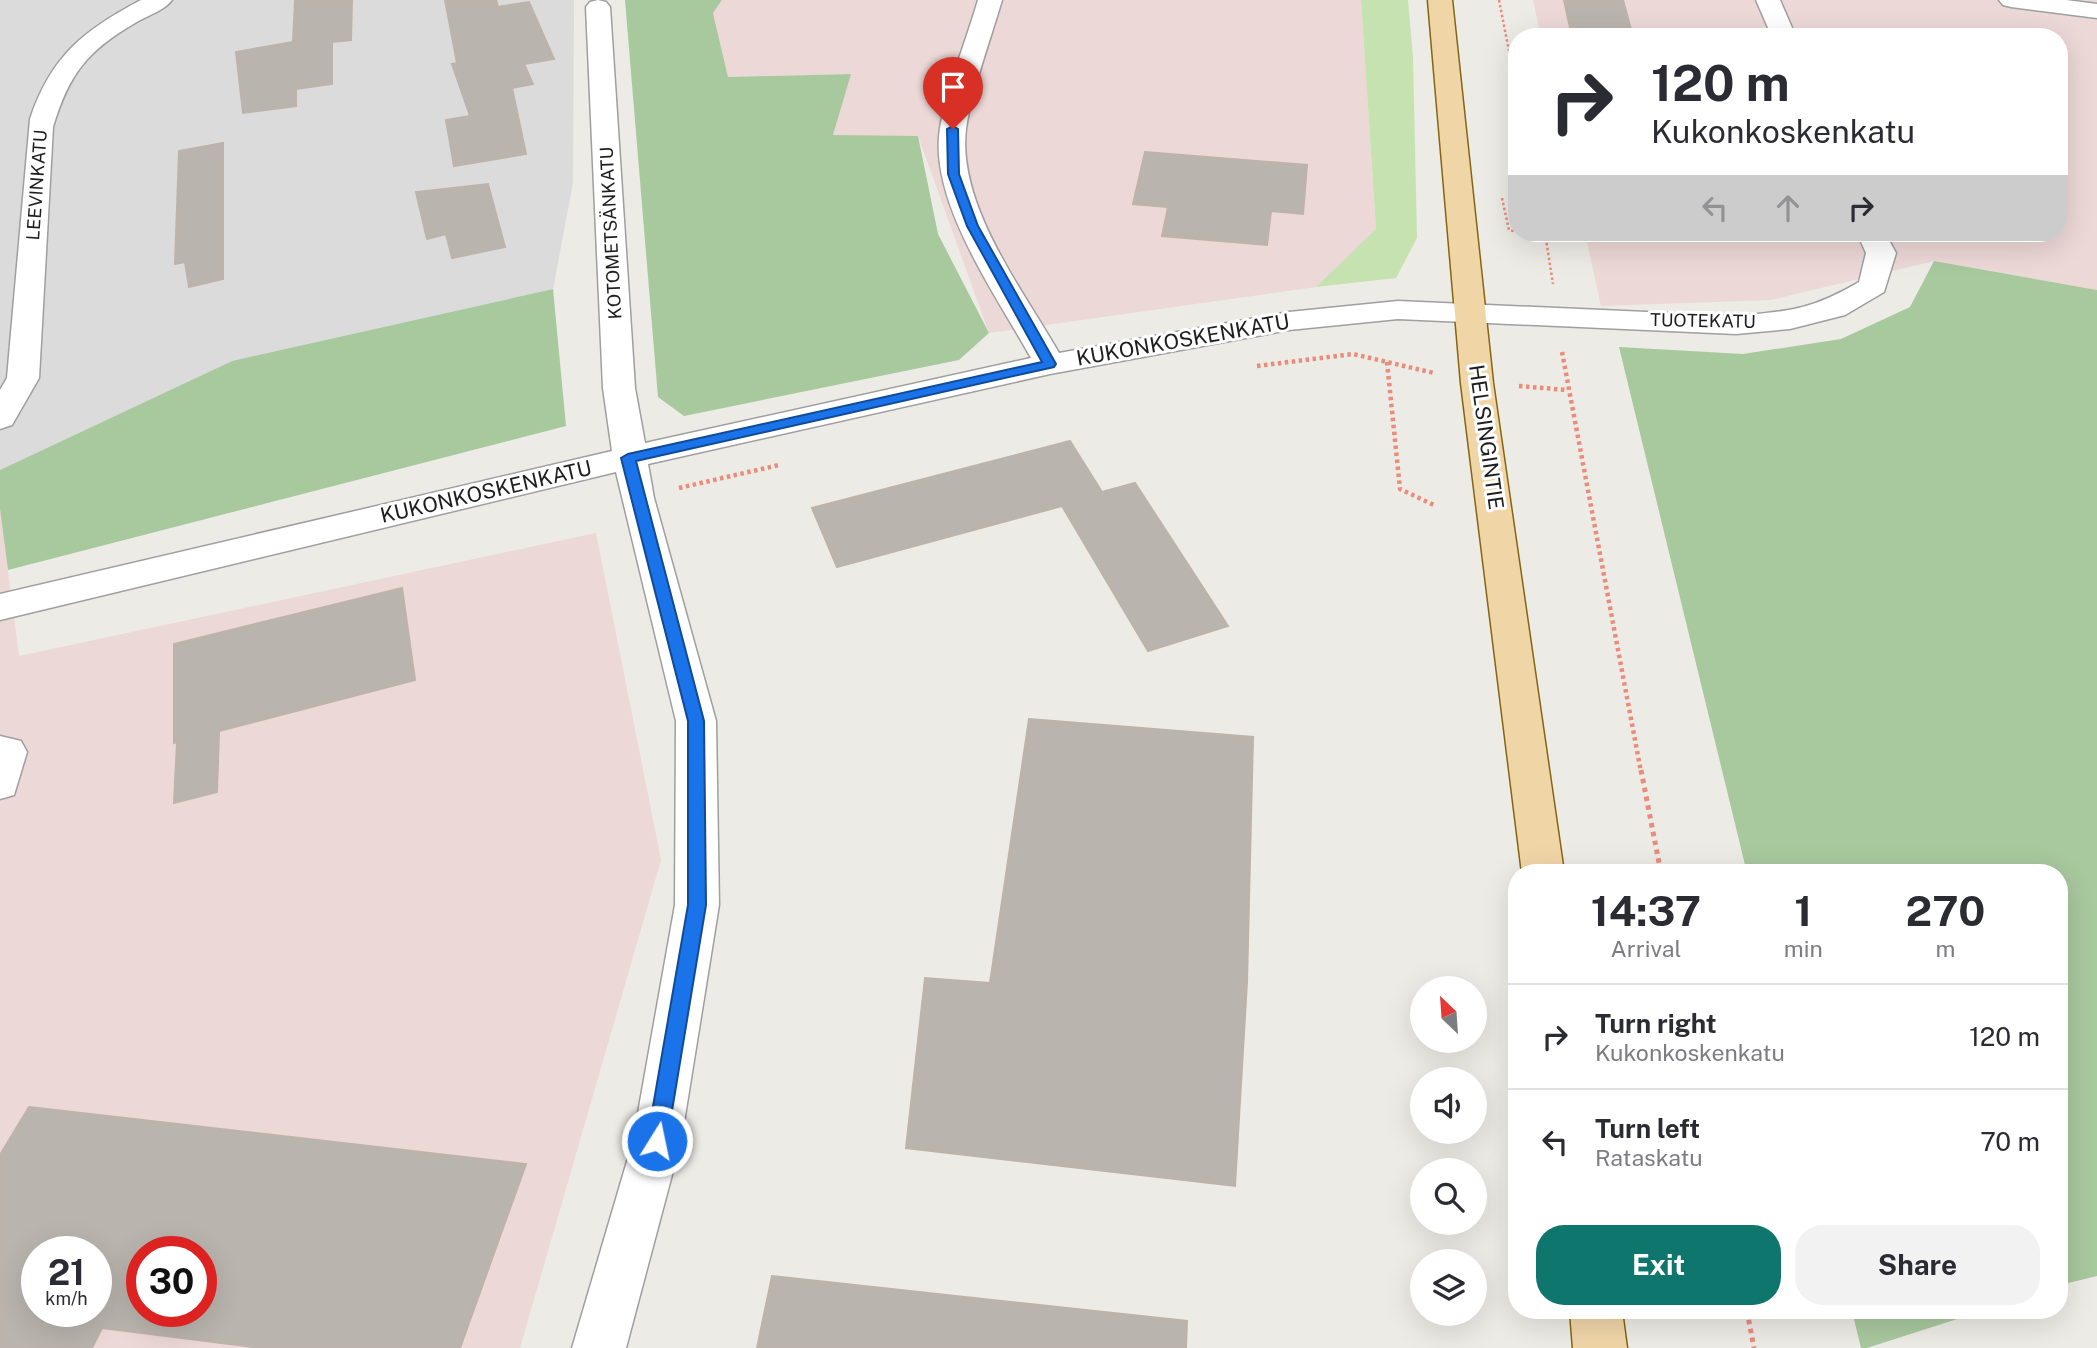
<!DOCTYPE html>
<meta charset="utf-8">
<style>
body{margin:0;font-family:"Public Sans",sans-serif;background:#f2f2f3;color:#2b2b33;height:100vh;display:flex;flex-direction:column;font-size:26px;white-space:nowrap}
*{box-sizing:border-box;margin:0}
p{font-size:23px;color:#7c7c81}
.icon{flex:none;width:38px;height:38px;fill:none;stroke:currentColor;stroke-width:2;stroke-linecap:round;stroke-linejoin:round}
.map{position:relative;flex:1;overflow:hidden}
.side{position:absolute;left:1508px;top:864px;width:560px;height:455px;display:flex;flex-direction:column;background:#fff;border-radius:28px;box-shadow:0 7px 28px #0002}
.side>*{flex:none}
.top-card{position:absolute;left:1508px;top:28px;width:560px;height:214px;border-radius:28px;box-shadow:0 7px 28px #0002;background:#fff;color:#2b2b33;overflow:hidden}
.needle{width:46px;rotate:335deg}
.tools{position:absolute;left:1410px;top:976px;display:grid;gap:14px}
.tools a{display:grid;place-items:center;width:77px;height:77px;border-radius:50%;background:#fff;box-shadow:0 7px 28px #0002;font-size:35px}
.speed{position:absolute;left:21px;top:1236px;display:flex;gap:14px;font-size:35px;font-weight:700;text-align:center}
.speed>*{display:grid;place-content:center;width:91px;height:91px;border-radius:50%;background:#fff;box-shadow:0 7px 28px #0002;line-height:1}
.speed small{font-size:18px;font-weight:400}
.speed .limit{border:10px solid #d22;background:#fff;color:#111}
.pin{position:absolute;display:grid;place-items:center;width:60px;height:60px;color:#fff;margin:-72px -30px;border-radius:50% 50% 50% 0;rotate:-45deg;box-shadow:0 0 7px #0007}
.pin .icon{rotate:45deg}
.me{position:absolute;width:77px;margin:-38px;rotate:10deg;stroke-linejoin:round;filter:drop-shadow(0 0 5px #0008)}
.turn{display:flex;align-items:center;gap:24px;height:147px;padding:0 28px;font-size:32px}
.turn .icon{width:91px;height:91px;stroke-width:2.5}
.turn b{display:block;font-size:49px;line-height:60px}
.lanes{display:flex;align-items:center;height:66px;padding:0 28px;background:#0003;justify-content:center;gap:35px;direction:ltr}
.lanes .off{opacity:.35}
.eta{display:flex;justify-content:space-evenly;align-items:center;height:119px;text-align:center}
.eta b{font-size:42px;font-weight:700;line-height:49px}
.primary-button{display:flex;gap:14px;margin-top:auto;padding:14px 28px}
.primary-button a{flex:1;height:80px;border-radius:28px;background:#0f766e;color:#fff;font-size:28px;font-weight:700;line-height:80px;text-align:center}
.primary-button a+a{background:#f2f2f3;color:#2b2b33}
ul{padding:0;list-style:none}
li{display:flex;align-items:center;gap:21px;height:105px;padding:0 28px;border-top:2px solid #e1e1e2}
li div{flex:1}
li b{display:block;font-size:26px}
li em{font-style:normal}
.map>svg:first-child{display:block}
.residential{fill:#dcdbdb}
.commercial{fill:#ecd8d6;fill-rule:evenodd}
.grass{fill:#c6e2b1}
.forest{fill:#a8c89e}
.building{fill:#bab4ae;stroke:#bdb3a9;stroke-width:2;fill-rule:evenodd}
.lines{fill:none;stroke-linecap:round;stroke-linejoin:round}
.minor-casing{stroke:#9f9f9f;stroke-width:3}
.major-casing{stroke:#856512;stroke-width:3}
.path-far2{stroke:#e98c7b;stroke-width:2.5;stroke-dasharray:2.5 2.5;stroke-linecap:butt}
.path-far1{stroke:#e98c7b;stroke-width:4.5;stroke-dasharray:3.5 3.5;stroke-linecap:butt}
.path{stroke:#e98c7b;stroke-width:5;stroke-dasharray:4.5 4.5;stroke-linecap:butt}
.minor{fill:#fff;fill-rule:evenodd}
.major{fill:#f0d5a7;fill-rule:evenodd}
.route{fill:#1a73e8;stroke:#114b97;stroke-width:2}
.labels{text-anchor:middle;stroke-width:6;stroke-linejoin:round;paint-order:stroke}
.far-street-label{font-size:18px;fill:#1e1e1e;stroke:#fff}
.street-label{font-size:21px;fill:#1e1e1e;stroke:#fff}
</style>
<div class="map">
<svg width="2097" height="1348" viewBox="0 0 2097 1348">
<rect width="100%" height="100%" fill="#edebe5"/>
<path class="residential" d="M 0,0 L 574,0 L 573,183 L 553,289 L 232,361 L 0,470 Z"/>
<g class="commercial">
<path d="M 722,0 L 1361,0 L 1376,230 L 1316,287 L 989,333 L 918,136 L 833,136 L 850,74 L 728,77 L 713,13 Z"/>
<path d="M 1533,0 L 2097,0 L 2097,290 L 1934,261 L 1771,300 L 1601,306 L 1585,233 L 2060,233 L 2060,37 L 1541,37 Z"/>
<path d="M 0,509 L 19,656 L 596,533 L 661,860 L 520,1348 L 0,1348 ZM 37,1251 L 96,1251 L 96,1311 L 37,1311 ZM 142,1251 L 201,1251 L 201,1311 L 142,1311 Z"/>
</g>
<path class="grass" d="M 1361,0 L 1408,0 L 1413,57 L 1417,238 L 1396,278 L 1316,287 L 1376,229 Z"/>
<g class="forest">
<path d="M 625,0 L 722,0 L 713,13 L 728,77 L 851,74 L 833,135 L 918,136 L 938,234 L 989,333 L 959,360 L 684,416 L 658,397 Z"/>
<path d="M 1934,261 L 2097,290 L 2097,1276 L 2060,1285 L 2060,873 L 1747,873 L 1619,347 L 1743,354 L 1841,339 L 1910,307 Z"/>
<path d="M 553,289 L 566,426 L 8,570 L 0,509 L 0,470 L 232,361 Z"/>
<path d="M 1852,1311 L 1982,1311 L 1867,1348 L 1861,1348 Z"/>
</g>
<g class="building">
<path d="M 295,0 L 352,0 L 351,40 L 332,42 L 332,84 L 296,89 L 296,106 L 243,113 L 236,52 L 293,42 Z"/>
<path d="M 445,0 L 496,0 L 498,7 L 529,2 L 554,59 L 524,64 L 533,84 L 512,88 L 526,154 L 454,166 L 446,120 L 470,116 L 452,64 L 457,63 Z"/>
<path d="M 1564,0 L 1623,0 L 1633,37 L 1572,37 Z"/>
<path d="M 223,143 L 223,279 L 189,287 L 185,262 L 175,264 L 179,151 Z"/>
<path d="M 1145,152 L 1307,165 L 1303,214 L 1271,211 L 1267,245 L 1162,236 L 1168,207 L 1133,204 Z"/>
<path d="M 488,184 L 505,247 L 452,258 L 446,234 L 427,239 L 416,192 Z"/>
<path d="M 1070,441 L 1102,492 L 1135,483 L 1228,626 L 1148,651 L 1062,506 L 837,567 L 812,508 Z"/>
<path d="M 402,588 L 415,680 L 219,731 L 217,792 L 174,803 L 177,742 L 174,743 L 174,644 Z"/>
<path d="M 1029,719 L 1253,737 L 1247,982 L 1235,1186 L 906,1148 L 925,978 L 990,983 Z"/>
<path d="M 29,1107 L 526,1164 L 460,1348 L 261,1348 L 102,1328 L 92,1348 L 0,1348 L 0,1155 ZM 37,1251 L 96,1251 L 96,1311 L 37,1311 ZM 142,1251 L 201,1251 L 201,1311 L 142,1311 Z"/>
<path d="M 772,1276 L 1187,1321 L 1186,1348 L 757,1348 Z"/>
</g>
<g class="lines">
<defs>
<g id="minor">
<path d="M 141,0 L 172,0 C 164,11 146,16 135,23 C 87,51 69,74 53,127 L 39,378 L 12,425 L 0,429 L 0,390 L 7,378 L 30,119 C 51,56 84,30 141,0 Z"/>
<path d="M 598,0 L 606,2 L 610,7 L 635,388 L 645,443 L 1031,358 C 997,296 928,201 940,128 C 947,86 966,42 978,0 L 1002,0 C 991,38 971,92 966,129 C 957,205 1023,290 1059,353 L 1289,312 L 1398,301 L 1736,316 C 1790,311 1811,310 1859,282 L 1866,253 L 1857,233 L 1885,233 L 1896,253 L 1884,292 L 1845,315 L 1790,329 L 1736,334 L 1398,319 L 1289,330 L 1050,374 L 648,464 L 654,498 L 716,721 L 719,905 L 681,1141 L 626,1348 L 572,1348 L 633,1141 L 675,905 L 676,721 L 616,472 L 0,620 L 0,594 L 612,451 L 603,388 L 586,7 L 590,2 Z"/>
<path d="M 1756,0 L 1780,0 L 1796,37 L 1772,37 Z"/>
<path d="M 1999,0 L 2066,0 L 2097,4 L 2097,18 L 2011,7 L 2003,5 Z"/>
<path d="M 0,736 L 21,741 L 27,752 L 14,795 L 0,799 Z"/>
</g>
<g id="major">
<path d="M 1428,0 L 1452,0 L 1493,383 L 1564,873 L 1522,873 L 1461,383 Z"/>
<path d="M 1570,1311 L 1622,1311 L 1627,1348 L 1573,1348 Z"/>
</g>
</defs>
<use href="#minor" class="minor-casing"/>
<use href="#major" class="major-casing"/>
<g class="path-far2">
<path d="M 1499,0 L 1517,92"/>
<path d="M 1502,198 L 1509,230 L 1517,232"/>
<path d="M 1521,233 L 1546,238"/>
<path d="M 1545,233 L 1553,284"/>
</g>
<g class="path-far1">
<path d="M 1562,352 L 1641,772"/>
<path d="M 1387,362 L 1400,489 L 1436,506"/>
<path d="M 1257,366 L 1353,354 L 1434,373"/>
<path d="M 1519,386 L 1567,390"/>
<path d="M 679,488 L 779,465"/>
</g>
<g class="path">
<path d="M 1641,770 L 1661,873"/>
<path d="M 1747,1311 L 1754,1348"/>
</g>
<use href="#minor" class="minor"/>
<use href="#major" class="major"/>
</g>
<path class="route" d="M 953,126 L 958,129 L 959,174 L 978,226 L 1056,364 L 1054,367 L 636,461 L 704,721 L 706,905 L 667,1141 L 664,1148 L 657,1151 L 650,1148 L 647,1141 L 688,905 L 688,721 L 621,458 L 628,454 L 1042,362 L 967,226 L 948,174 L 947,129 Z"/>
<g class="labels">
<g class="far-street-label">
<text transform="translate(37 185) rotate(-86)" y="6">LEEVINKATU</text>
<text transform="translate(611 233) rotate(-93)" y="6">KOTOMETSÄNKATU</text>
<text transform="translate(1703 321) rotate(1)" y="6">TUOTEKATU</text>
</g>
<g class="street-label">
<text transform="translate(1183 340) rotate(-10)" y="7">KUKONKOSKENKATU</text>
<text transform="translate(1486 437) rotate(82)" y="7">HELSINGINTIE</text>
<text transform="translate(486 492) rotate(-13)" y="7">KUKONKOSKENKATU</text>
</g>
</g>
</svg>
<div class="tools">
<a><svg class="needle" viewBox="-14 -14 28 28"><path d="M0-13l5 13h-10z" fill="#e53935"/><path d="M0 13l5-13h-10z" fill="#7c7c81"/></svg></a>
<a><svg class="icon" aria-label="sound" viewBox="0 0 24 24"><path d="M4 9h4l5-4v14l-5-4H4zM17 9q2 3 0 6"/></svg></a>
<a><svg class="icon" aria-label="search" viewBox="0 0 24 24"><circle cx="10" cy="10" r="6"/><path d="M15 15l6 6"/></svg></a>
<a><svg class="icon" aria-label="layers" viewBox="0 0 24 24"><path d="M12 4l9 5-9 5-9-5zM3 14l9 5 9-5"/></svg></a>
</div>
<div class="speed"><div>21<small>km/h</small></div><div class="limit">30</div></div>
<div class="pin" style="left:953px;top:129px;background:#d93025"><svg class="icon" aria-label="arrive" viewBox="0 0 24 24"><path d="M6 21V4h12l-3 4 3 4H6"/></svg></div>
<svg class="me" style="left:657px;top:1141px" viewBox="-20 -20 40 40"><circle r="17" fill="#1a73e8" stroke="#fff" stroke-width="3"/><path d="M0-11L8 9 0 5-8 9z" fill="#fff"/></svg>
<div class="top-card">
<div class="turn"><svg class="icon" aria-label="right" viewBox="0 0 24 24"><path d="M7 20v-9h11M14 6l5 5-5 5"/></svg><div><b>120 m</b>Kukonkoskenkatu</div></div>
<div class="lanes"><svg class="icon off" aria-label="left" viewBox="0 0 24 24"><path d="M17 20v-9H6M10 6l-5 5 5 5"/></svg><svg class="icon off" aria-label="ahead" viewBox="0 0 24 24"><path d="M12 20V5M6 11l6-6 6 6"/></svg><svg class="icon" aria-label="right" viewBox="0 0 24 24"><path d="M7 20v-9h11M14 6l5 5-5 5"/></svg></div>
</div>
<section class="side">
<div class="eta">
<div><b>14:37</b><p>Arrival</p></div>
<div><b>1</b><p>min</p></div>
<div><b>270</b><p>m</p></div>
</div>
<ul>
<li><svg class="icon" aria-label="right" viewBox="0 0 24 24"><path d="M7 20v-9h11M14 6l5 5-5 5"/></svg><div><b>Turn right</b><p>Kukonkoskenkatu</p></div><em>120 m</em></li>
<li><svg class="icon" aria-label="left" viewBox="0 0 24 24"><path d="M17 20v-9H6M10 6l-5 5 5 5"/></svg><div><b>Turn left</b><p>Rataskatu</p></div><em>70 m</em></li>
</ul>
<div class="primary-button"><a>Exit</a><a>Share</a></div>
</section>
</div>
